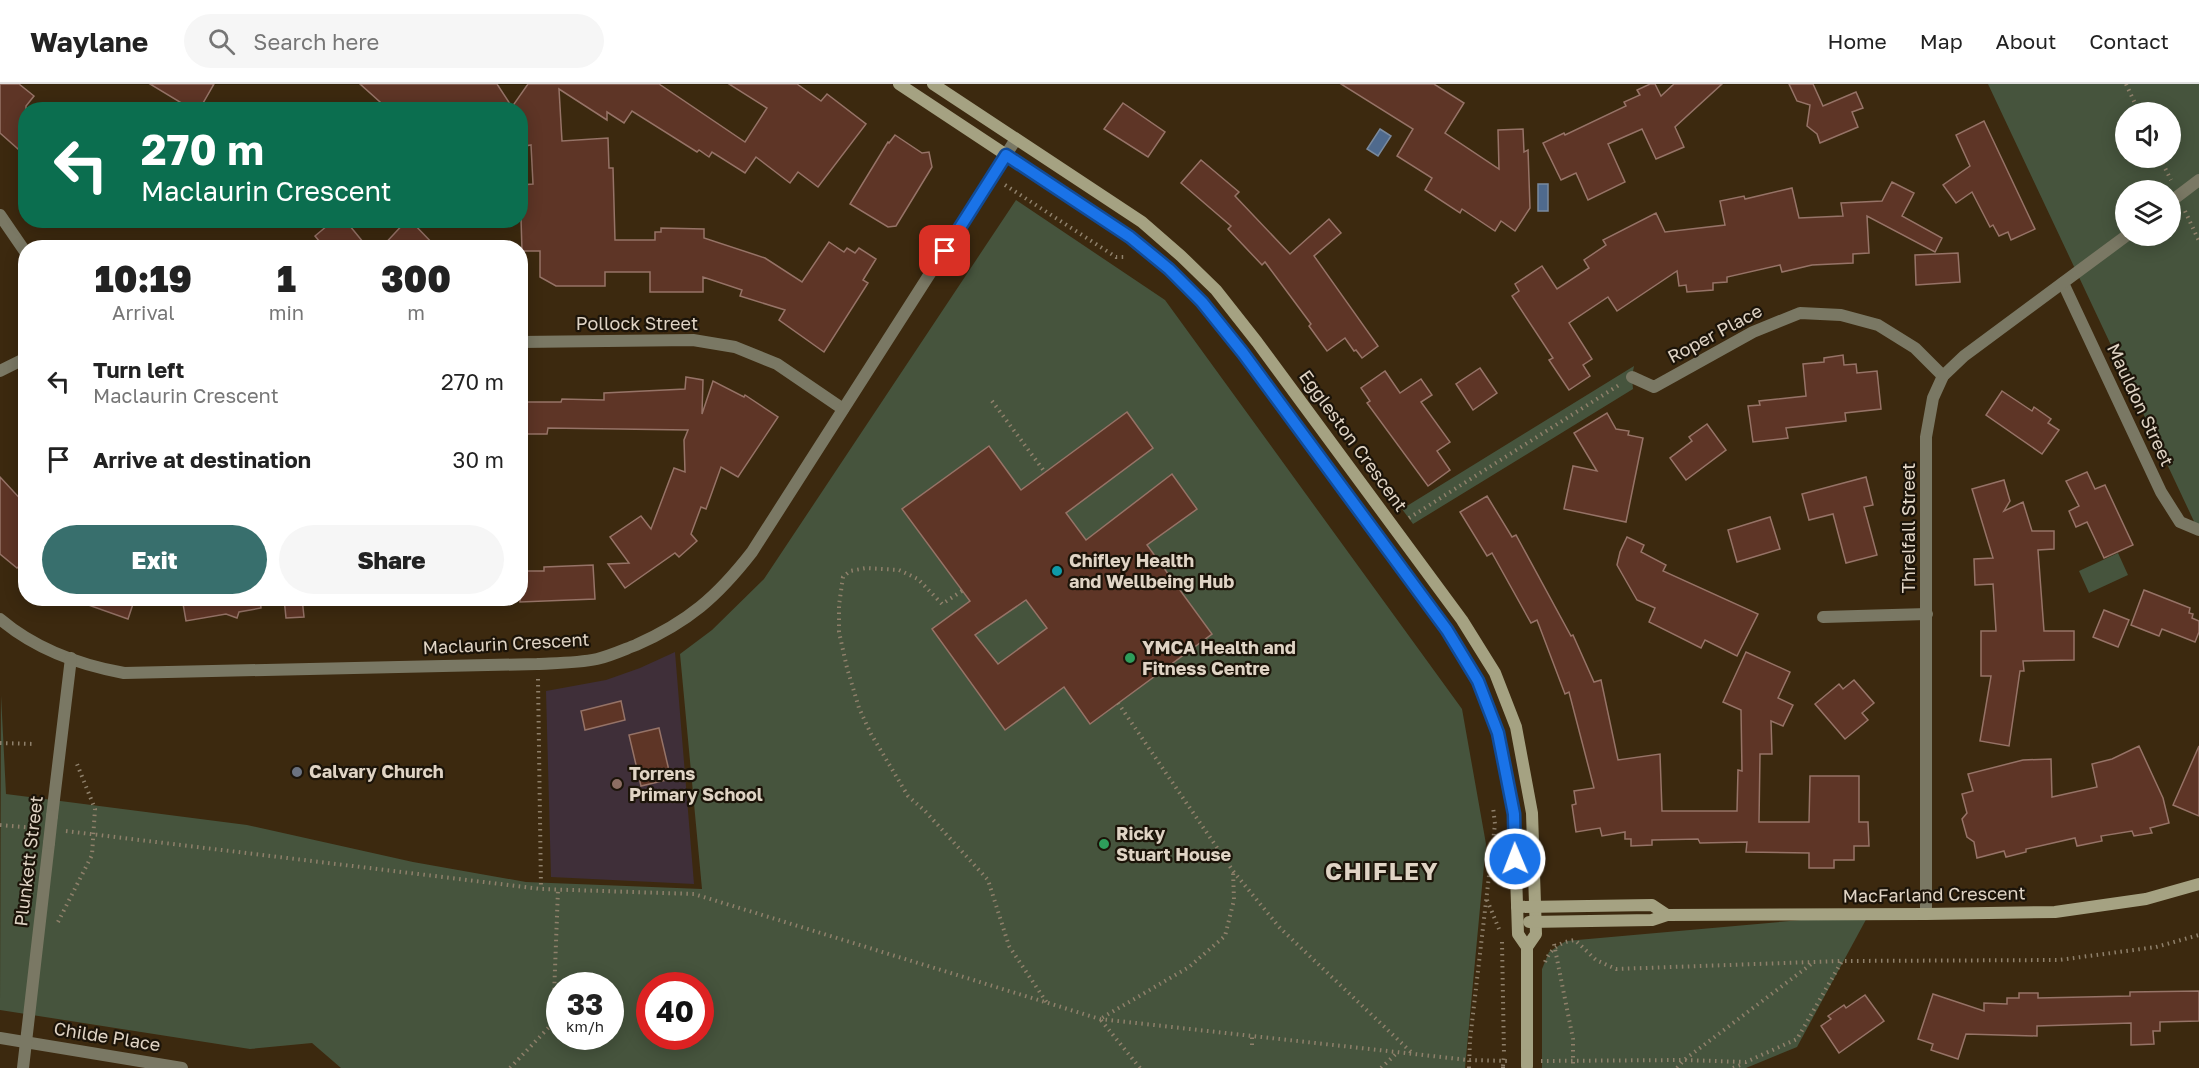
<!DOCTYPE html>
<style>
body{margin:0;font-family:"Golos Text",sans-serif;background:#f6f6f6;color:#222;height:100vh;display:flex;flex-direction:column;font-size:22px;white-space:nowrap}
*{box-sizing:border-box;margin:0}
p{font-size:20px;color:#767676}
.icon{flex:none;width:33px;height:33px;fill:none;stroke:currentColor;stroke-width:2;stroke-linecap:round;stroke-linejoin:round}
.map{position:relative;flex:1;overflow:hidden}
.sheet{position:absolute;left:18px;top:156px;width:510px;height:366px;display:flex;flex-direction:column;background:#fff;border-radius:24px;box-shadow:0 3px 15px #0003}
.sheet>*{flex:none}
.top-card{position:absolute;left:18px;top:18px;width:510px;height:126px;border-radius:24px;box-shadow:0 3px 15px #0003;background:#0b6e4f;color:#fff;overflow:hidden}
.tools{position:absolute;left:2115px;top:18px;display:grid;gap:12px}
.tools a{display:grid;place-items:center;width:66px;height:66px;border-radius:50%;background:#fff;box-shadow:0 3px 15px #0003;font-size:30px}
.speed{position:absolute;left:546px;top:888px;display:flex;gap:12px;font-size:30px;font-weight:700;text-align:center}
.speed>*{display:grid;place-content:center;width:78px;height:78px;border-radius:50%;background:#fff;box-shadow:0 3px 15px #0003;line-height:1}
.speed small{font-size:15px;font-weight:400}
.speed .limit{border:9px solid #d22;background:#fff;color:#111}
.pin{position:absolute;display:grid;place-items:center;width:51px;height:51px;color:#fff;margin:-26px;border-radius:12px;box-shadow:0 3px 9px #0006}
.me{position:absolute;width:66px;margin:-33px;rotate:359deg;stroke-linejoin:round;filter:drop-shadow(0 0 4px #0008)}
.turn{display:flex;align-items:center;gap:21px;height:126px;padding:0 24px;font-size:27px}
.turn .icon{width:78px;height:78px;stroke-width:2.5}
.turn b{display:block;font-size:42px;line-height:51px}
.eta{display:flex;justify-content:space-evenly;align-items:center;height:102px;text-align:center}
.eta b{font-size:36px;font-weight:800;line-height:42px}
.button{display:flex;gap:12px;margin-top:auto;padding:12px 24px}
.button a{flex:1;height:69px;border-radius:36px;background:#386f6d;color:#fff;font-size:24px;font-weight:800;line-height:69px;text-align:center}
.button a+a{background:#f6f6f6;color:#222}
ul{padding:0;list-style:none}
li{display:flex;align-items:center;gap:18px;height:78px;padding:0 24px}
li div{flex:1}
li b{display:block;font-size:22px}
li em{font-style:normal}
header{display:flex;align-items:center;gap:36px;box-sizing:border-box;height:84px;padding:0 30px;background:#fff;border-bottom:2px solid #e0e0e0}
header strong{font-size:28px}
nav{display:flex;gap:33px;margin-inline-start:auto;font-size:21px}
.search{width:420px;height:54px;background:#f6f6f6;display:flex;align-items:center;gap:15px;box-sizing:border-box;padding:0 21px;border-radius:33px;color:#767676;font-size:22px}
.map>svg:first-child{display:block}
.education{fill:#3f2f39}
.green{fill:#46543d;fill-rule:evenodd}
.water{fill:#4f6a8d;stroke:#7a8a9e;stroke-width:1.5}
.building{fill:#5e3526;stroke:#967367;stroke-width:1.5;fill-rule:evenodd}
.lines{fill:none;stroke-linecap:round;stroke-linejoin:round}
.path{stroke:#8f806b;stroke-width:4;stroke-dasharray:1.5 4.5;stroke-linecap:butt}
.street{stroke:#7a7864;stroke-width:12}
.secondary{stroke:#a5a282;stroke-width:12}
.path-bridge{stroke:#8f806b;stroke-width:4;stroke-dasharray:1.5 4.5;stroke-linecap:butt}
.street-bridge{stroke:#7a7864;stroke-width:12}
.secondary-bridge{stroke:#a5a282;stroke-width:12}
.route-casing{stroke:#114b97;stroke-width:15}
.route{stroke:#1a73e8;stroke-width:10}
.culture-dot{fill:#0f9aa8;stroke:#1c1409;stroke-width:2}
.leisure-dot{fill:#2e9e5b;stroke:#1c1409;stroke-width:2}
.worship-dot{fill:#6b7280;stroke:#1c1409;stroke-width:2}
.education-dot{fill:#8d6e63;stroke:#1c1409;stroke-width:2}
.labels{text-anchor:middle;stroke-width:4.5;stroke-linejoin:round;paint-order:stroke}
.street-label{font-size:18px;fill:#e0d4c5;stroke:#1c1409}
.poi-label{font-size:18px;font-weight:bold;fill:#e0d4c5;stroke:#1c1409;text-anchor:start}
.district-label{font-size:24px;font-weight:bold;letter-spacing:1.5px;fill:#e0d4c5;stroke:#1c1409}
</style>
<header>
<strong>Waylane</strong>
<div class="search"><svg class="icon" aria-label="search" viewBox="0 0 24 24"><circle cx="10" cy="10" r="6"/><path d="M15 15l6 6"/></svg>Search here</div>
<nav><a>Home</a><a>Map</a><a>About</a><a>Contact</a></nav>
</header>
<div class="map">
<svg width="2199" height="984" viewBox="0 0 2199 984">
<rect width="100%" height="100%" fill="#3c290f"/>
<path class="education" d="M 675,568 L 694,800 L 551,793 L 546,607 L 606,596 L 640,584 Z"/>
<g class="green">
<path d="M 1988,0 L 2199,0 L 2199,448 ZM 2126,28 L 2170,28 L 2170,74 L 2126,74 ZM 2126,106 L 2170,106 L 2170,152 L 2126,152 Z"/>
<path d="M 1016,116 L 1165,216 L 1462,625 L 1486,760 L 1465,984 L 341,984 L 312,959 L 250,965 L 0,926 L 1,611 L 6,710 L 247,741 L 413,778 L 526,798 L 702,805 L 680,570 L 712,546 L 764,495 ZM 560,902 L 610,902 L 610,952 L 560,952 ZM 650,902 L 700,902 L 700,952 L 650,952 Z"/>
<path d="M 1634,282 L 1632,293 L 1633,305 L 1413,440 L 1402,425 Z"/>
<path d="M 2118,469 L 2128,491 L 2089,509 L 2079,487 Z"/>
<path d="M 1869,830 L 1797,963 L 1746,984 L 1542,984 L 1542,885 L 1549,868 L 1566,857 Z"/>
</g>
<g class="water">
<path d="M 1380,45 L 1391,52 L 1378,72 L 1367,65 Z"/>
<rect x="1538" y="100" width="10" height="27"/>
</g>
<g class="building">
<path d="M 0,0 L 19,0 L 34,12 L 26,22 L 26,72 L 0,49 Z"/>
<path d="M 150,0 L 214,0 L 199,26 L 193,26 Z"/>
<path d="M 360,0 L 497,0 L 512,23 L 528,0 L 659,0 L 745,58 L 767,24 L 729,0 L 797,0 L 821,17 L 827,10 L 866,40 L 818,103 L 798,88 L 790,99 L 756,73 L 745,89 L 712,68 L 709,73 L 699,66 L 697,68 L 632,27 L 624,39 L 607,28 L 607,36 L 559,5 L 562,57 L 608,54 L 609,84 L 613,84 L 615,156 L 655,156 L 655,148 L 661,148 L 661,144 L 704,145 L 704,154 L 765,174 L 802,198 L 829,158 L 844,168 L 847,164 L 855,169 L 859,164 L 876,175 L 863,196 L 868,199 L 824,268 L 779,236 L 785,226 L 740,212 L 742,206 L 703,193 L 703,208 L 650,208 L 650,188 L 605,188 L 605,202 L 556,202 L 540,193 L 540,167 L 522,167 L 520,101 L 533,100 L 531,61 L 525,62 L 525,56 L 520,57 L 520,26 L 389,26 Z"/>
<path d="M 1341,0 L 1434,0 L 1464,19 L 1445,49 L 1499,85 L 1498,46 L 1523,45 L 1524,68 L 1528,66 L 1530,124 L 1515,147 L 1501,137 L 1495,147 L 1462,125 L 1460,129 L 1425,106 L 1432,94 L 1397,72 L 1413,45 Z"/>
<path d="M 1650,0 L 1655,0 L 1661,12 L 1674,0 L 1722,0 L 1675,43 L 1684,63 L 1656,75 L 1642,45 L 1608,60 L 1625,98 L 1588,116 L 1576,89 L 1561,96 L 1543,59 L 1564,49 L 1565,51 L 1626,22 L 1624,18 L 1640,11 L 1637,6 Z"/>
<path d="M 1789,0 L 1813,0 L 1823,22 L 1856,8 L 1863,24 L 1852,28 L 1858,43 L 1820,59 L 1817,50 L 1807,42 L 1810,21 L 1797,17 Z"/>
<path d="M 1123,19 L 1165,48 L 1148,73 L 1104,45 Z"/>
<path d="M 1984,37 L 2035,145 L 2011,156 L 2008,148 L 1999,152 L 1993,141 L 1990,143 L 1972,108 L 1956,119 L 1943,101 L 1970,82 L 1956,51 Z"/>
<path d="M 895,51 L 922,69 L 929,68 L 932,83 L 896,142 L 888,143 L 850,120 L 888,58 L 889,59 Z"/>
<path d="M 1201,76 L 1239,108 L 1235,112 L 1290,170 L 1329,135 L 1341,149 L 1314,172 L 1378,262 L 1362,274 L 1356,266 L 1354,267 L 1345,254 L 1327,267 L 1309,242 L 1311,240 L 1265,178 L 1262,181 L 1228,145 L 1231,142 L 1181,99 Z"/>
<path d="M 1892,98 L 1914,109 L 1902,132 L 1942,154 L 1935,168 L 1867,132 L 1869,169 L 1853,170 L 1853,179 L 1812,181 L 1782,188 L 1780,181 L 1727,193 L 1727,198 L 1713,199 L 1713,206 L 1687,208 L 1686,201 L 1679,202 L 1677,187 L 1617,227 L 1608,213 L 1569,239 L 1592,275 L 1583,281 L 1590,292 L 1569,306 L 1549,276 L 1553,274 L 1512,212 L 1519,207 L 1515,200 L 1542,182 L 1557,205 L 1589,184 L 1584,176 L 1606,161 L 1603,156 L 1656,129 L 1665,148 L 1725,141 L 1720,117 L 1744,112 L 1745,115 L 1792,104 L 1799,134 L 1843,132 L 1841,119 L 1882,117 Z"/>
<path d="M 334,136 L 345,136 L 368,164 L 325,164 L 315,152 Z"/>
<path d="M 407,136 L 410,136 L 437,164 L 381,164 Z"/>
<path d="M 1958,169 L 1960,198 L 1916,201 L 1915,171 Z"/>
<path d="M 1843,271 L 1844,281 L 1856,280 L 1857,289 L 1877,287 L 1881,325 L 1845,329 L 1846,337 L 1786,344 L 1788,354 L 1753,358 L 1748,322 L 1760,321 L 1759,317 L 1806,312 L 1803,280 L 1824,278 L 1824,274 Z"/>
<path d="M 1480,284 L 1497,309 L 1473,326 L 1456,300 Z"/>
<path d="M 1385,287 L 1400,309 L 1421,295 L 1432,311 L 1421,318 L 1450,358 L 1437,367 L 1450,386 L 1428,402 L 1367,319 L 1370,317 L 1361,304 Z"/>
<path d="M 686,293 L 703,296 L 702,330 L 713,297 L 744,313 L 745,311 L 778,333 L 738,393 L 721,383 L 706,425 L 701,423 L 691,450 L 697,457 L 679,473 L 675,469 L 625,504 L 608,480 L 629,479 L 610,453 L 641,432 L 651,445 L 674,384 L 685,388 L 684,356 L 688,346 L 548,344 L 547,350 L 520,350 L 520,318 L 561,318 L 562,315 L 604,316 L 604,309 L 685,305 Z"/>
<path d="M 2002,307 L 2032,327 L 2034,323 L 2051,335 L 2048,339 L 2059,346 L 2042,370 L 1986,331 Z"/>
<path d="M 1127,328 L 1153,364 L 1066,429 L 1086,456 L 1172,390 L 1197,425 L 1147,461 L 1212,550 L 1090,640 L 1064,603 L 1005,646 L 932,545 L 970,517 L 902,425 L 989,362 L 1021,406 ZM 1026,516 L 1047,544 L 998,580 L 975,551 Z"/>
<path d="M 1607,329 L 1616,345 L 1629,347 L 1628,351 L 1643,354 L 1626,438 L 1564,425 L 1573,382 L 1597,387 L 1574,349 Z"/>
<path d="M 1707,340 L 1726,366 L 1686,396 L 1670,374 L 1692,357 L 1689,353 Z"/>
<path d="M 2087,388 L 2095,405 L 2105,401 L 2133,461 L 2104,474 L 2087,438 L 2076,443 L 2069,427 L 2079,422 L 2066,397 Z"/>
<path d="M 0,393 L 26,421 L 26,476 L 17,484 L 0,470 Z"/>
<path d="M 1866,393 L 1873,421 L 1864,423 L 1877,471 L 1846,479 L 1833,430 L 1809,436 L 1802,410 Z"/>
<path d="M 2004,396 L 2010,417 L 2004,427 L 2023,418 L 2032,447 L 2054,447 L 2054,465 L 2038,466 L 2044,547 L 2074,547 L 2074,576 L 2023,577 L 2024,587 L 2020,587 L 2009,662 L 1980,657 L 1991,592 L 1981,592 L 1981,547 L 1996,547 L 1993,500 L 1975,501 L 1974,475 L 1993,474 L 1972,405 Z"/>
<path d="M 1487,412 L 1512,453 L 1516,451 L 1571,552 L 1573,551 L 1594,598 L 1601,596 L 1618,676 L 1660,670 L 1662,727 L 1737,727 L 1738,686 L 1742,687 L 1741,626 L 1723,618 L 1746,568 L 1790,588 L 1778,614 L 1793,621 L 1783,642 L 1771,637 L 1772,670 L 1760,670 L 1759,738 L 1809,738 L 1810,692 L 1859,692 L 1859,738 L 1868,738 L 1869,762 L 1854,762 L 1854,776 L 1834,776 L 1834,784 L 1809,784 L 1809,769 L 1746,768 L 1747,758 L 1700,759 L 1698,755 L 1652,756 L 1652,761 L 1631,762 L 1631,755 L 1625,755 L 1625,748 L 1602,752 L 1600,744 L 1576,748 L 1572,721 L 1576,720 L 1574,707 L 1594,704 L 1569,608 L 1565,610 L 1537,536 L 1531,539 L 1492,469 L 1487,472 L 1460,428 Z"/>
<path d="M 1770,433 L 1780,465 L 1737,478 L 1728,446 Z"/>
<path d="M 1627,453 L 1644,461 L 1641,468 L 1666,481 L 1663,487 L 1758,530 L 1737,572 L 1705,556 L 1701,564 L 1649,538 L 1655,524 L 1637,516 L 1617,481 L 1620,468 Z"/>
<path d="M 593,481 L 595,515 L 520,518 L 520,487 L 544,487 L 544,483 Z"/>
<path d="M 2144,506 L 2190,524 L 2189,529 L 2193,530 L 2192,534 L 2199,537 L 2199,548 L 2195,558 L 2162,545 L 2159,552 L 2131,541 Z"/>
<path d="M 77,514 L 135,514 L 128,535 L 77,517 Z"/>
<path d="M 182,514 L 260,514 L 261,524 L 239,528 L 237,534 L 226,530 L 186,537 Z"/>
<path d="M 284,514 L 302,514 L 304,533 L 286,534 Z"/>
<path d="M 2104,526 L 2129,536 L 2118,563 L 2093,553 Z"/>
<path d="M 1854,596 L 1874,619 L 1862,629 L 1868,636 L 1845,655 L 1815,620 L 1839,600 L 1843,605 Z"/>
<path d="M 621,617 L 625,636 L 585,646 L 581,627 Z"/>
<path d="M 659,644 L 671,695 L 641,702 L 629,651 Z"/>
<path d="M 2139,662 L 2163,714 L 2169,739 L 2150,744 L 2152,749 L 2134,752 L 2132,747 L 2101,752 L 2102,757 L 2077,762 L 2075,754 L 2026,765 L 2026,768 L 2006,773 L 2004,767 L 1977,774 L 1974,758 L 1967,753 L 1962,735 L 1967,729 L 1962,710 L 1973,707 L 1968,690 L 2023,676 L 2051,675 L 2052,713 L 2097,703 L 2092,680 L 2112,675 Z"/>
<path d="M 2199,662 L 2199,732 L 2173,721 Z"/>
<path d="M 2199,907 L 2199,937 L 2160,938 L 2160,947 L 2153,947 L 2154,960 L 2131,961 L 2131,939 L 2037,942 L 2037,952 L 1966,950 L 1958,975 L 1931,966 L 1933,960 L 1918,955 L 1933,910 L 1984,927 L 1984,919 L 2007,920 L 2007,914 L 2019,914 L 2019,909 L 2038,909 L 2038,914 L 2130,912 L 2130,908 Z"/>
<path d="M 1865,911 L 1884,937 L 1839,969 L 1821,942 L 1831,935 L 1828,932 L 1844,921 L 1846,924 Z"/>
</g>
<g class="lines">
<g class="path">
<path d="M 2126,0 L 2139,28"/>
<path d="M 2160,74 L 2171,96"/>
<path d="M 1005,101 L 1116,173 L 1126,173"/>
<path d="M 2185,127 L 2199,157"/>
<path d="M 992,317 L 1044,387"/>
<path d="M 1409,434 L 1619,301"/>
<path d="M 962,507 L 942,520 L 918,495 L 899,486 L 866,484 L 850,487 L 843,493 L 839,521 L 839,548 L 847,584 L 859,624 L 871,650 L 908,712 L 925,727 L 988,796 L 1009,862 L 1047,919"/>
<path d="M 538,595 L 541,805"/>
<path d="M 1118,619 L 1233,787 L 1280,844 L 1411,968"/>
<path d="M 0,659 L 35,660"/>
<path d="M 0,741 L 35,744"/>
<path d="M 66,747 L 541,805 L 694,810 L 1100,935 L 1468,976 L 1510,977"/>
<path d="M 1487,816 L 1499,845"/>
<path d="M 58,838 L 92,771 L 95,725 L 77,680"/>
<path d="M 1502,858 L 1504,971"/>
<path d="M 1554,860 L 1573,955 L 1573,984"/>
<path d="M 1545,878 C 1551,864 1560,858 1575,856 L 1596,876 L 1616,885 L 1841,877"/>
<path d="M 1252,961 L 1252,952"/>
<path d="M 1541,977 L 1684,976 L 1746,978 L 1797,955 L 1842,877 L 2059,876 L 2156,863 L 2199,851"/>
<path d="M 510,984 L 553,939 L 558,805"/>
<path d="M 1140,984 L 1100,935 L 1189,883 L 1225,852 L 1234,816 L 1233,787"/>
<path d="M 1381,984 L 1398,968"/>
<path d="M 1469,984 L 1470,956 L 1495,740 L 1493,723"/>
<path d="M 1503,984 L 1503,982"/>
<path d="M 1677,984 L 1684,976 L 1814,878"/>
<path d="M 1733,984 L 1743,980"/>
</g>
<g class="street">
<path d="M 2170,118 L 2199,96"/>
<path d="M 0,131 L 26,169"/>
<path d="M 2063,199 L 2161,408 L 2180,438 L 2199,446"/>
<path d="M 520,258 L 693,256 L 735,263 L 777,280 L 843,325"/>
<path d="M 0,287 L 26,274"/>
<path d="M 1632,293 L 1654,303 L 1753,248 L 1800,229 L 1841,231 L 1878,241 L 1915,264 L 1943,292"/>
<path d="M 1823,533 L 1927,530"/>
<path d="M 0,535 C 34,564 80,581 124,589 L 537,580 C 557,579 578,579 597,575 C 610,572 623,566 636,561 C 688,538 717,513 752,468 L 1016,55"/>
<path d="M 52,732 L 71,574"/>
<path d="M 1926,830 L 1926,353 L 1933,314 L 1943,292 L 1964,272 L 2126,152"/>
<path d="M 0,954 L 182,984"/>
<path d="M 23,984 L 49,759"/>
</g>
<g class="secondary">
<path d="M 899,0 L 1130,153 L 1169,185 L 1202,218 L 1243,269 L 1447,546 L 1478,597 L 1498,649 L 1514,730 L 1518,850 L 1527,863 L 1527,971"/>
<path d="M 933,0 L 1142,138 L 1181,172 L 1216,206 L 1257,258 L 1462,536 L 1495,589 L 1516,643 L 1532,729 L 1536,850 L 1527,863"/>
<path d="M 1517,823 L 1652,821 L 1667,831"/>
<path d="M 1529,838 L 1652,836 L 1667,831 L 1926,830 L 2055,828 L 2146,815 L 2199,800"/>
</g>
<path class="path-bridge" d="M 1503,982 L 1504,971"/>
<path class="street-bridge" d="M 49,759 L 52,732"/>
<path class="secondary-bridge" d="M 1527,971 L 1527,982"/>
</g>
<g class="lines">
<defs>
<path id="route" d="M 945,167 L 1006,71 L 1130,153 L 1169,185 L 1202,218 L 1243,269 L 1447,546 L 1478,597 L 1498,649 L 1514,730 L 1515,775"/>
</defs>
<use href="#route" class="route-casing"/>
<use href="#route" class="route"/>
</g>
<circle class="culture-dot" cx="1057" cy="487" r="6"/>
<g class="leisure-dot">
<circle cx="1130" cy="574" r="6"/>
<circle cx="1104" cy="760" r="6"/>
</g>
<circle class="worship-dot" cx="297" cy="688" r="6"/>
<circle class="education-dot" cx="617" cy="700" r="6"/>
<g class="labels">
<g class="street-label">
<text x="637" y="246">Pollock Street</text>
<text transform="translate(1715 250) rotate(-28)" y="6">Roper Place</text>
<text transform="translate(2140 321) rotate(65)" y="6">Mauldon Street</text>
<text transform="translate(1353 357) rotate(54)" y="6">Eggleston Crescent</text>
<text transform="translate(1909 444) rotate(-90)" y="6">Threlfall Street</text>
<text transform="translate(506 560) rotate(-3)" y="6">Maclaurin Crescent</text>
<text transform="translate(29 777) rotate(-83)" y="6">Plunkett Street</text>
<text transform="translate(1934 811) rotate(-1)" y="6">MacFarland Crescent</text>
<text transform="translate(107 953) rotate(9)" y="6">Childe Place</text>
</g>
<g class="poi-label">
<text x="1069" y="483">Chifley Health<tspan x="1069" dy="21">and Wellbeing Hub</tspan></text>
<text x="1142" y="570">YMCA Health and<tspan x="1142" dy="21">Fitness Centre</tspan></text>
<text x="309" y="694">Calvary Church</text>
<text x="629" y="696">Torrens<tspan x="629" dy="21">Primary School</tspan></text>
<text x="1116" y="756">Ricky<tspan x="1116" dy="21">Stuart House</tspan></text>
</g>
<g class="district-label">
<text x="1382" y="796">CHIFLEY</text>
</g>
</g>
</svg>
<div class="tools">
<a><svg class="icon" aria-label="sound" viewBox="0 0 24 24"><path d="M4 9h4l5-4v14l-5-4H4zM17 9q2 3 0 6"/></svg></a>
<a><svg class="icon" aria-label="layers" viewBox="0 0 24 24"><path d="M12 4l9 5-9 5-9-5zM3 14l9 5 9-5"/></svg></a>
</div>
<div class="speed"><div>33<small>km/h</small></div><div class="limit">40</div></div>
<div class="pin" style="left:945px;top:167px;background:#d93025"><svg class="icon" aria-label="arrive" viewBox="0 0 24 24"><path d="M6 21V4h12l-3 4 3 4H6"/></svg></div>
<svg class="me" style="left:1515px;top:775px" viewBox="-20 -20 40 40"><circle r="17" fill="#1a73e8" stroke="#fff" stroke-width="3"/><path d="M0-11L8 9 0 5-8 9z" fill="#fff"/></svg>
<div class="top-card">
<div class="turn"><svg class="icon" aria-label="left" viewBox="0 0 24 24"><path d="M17 20v-9H6M10 6l-5 5 5 5"/></svg><div><b>270 m</b>Maclaurin Crescent</div></div>
</div>
<section class="sheet">
<div class="eta">
<div><b>10:19</b><p>Arrival</p></div>
<div><b>1</b><p>min</p></div>
<div><b>300</b><p>m</p></div>
</div>
<ul>
<li><svg class="icon" aria-label="left" viewBox="0 0 24 24"><path d="M17 20v-9H6M10 6l-5 5 5 5"/></svg><div><b>Turn left</b><p>Maclaurin Crescent</p></div><em>270 m</em></li>
<li><svg class="icon" aria-label="arrive" viewBox="0 0 24 24"><path d="M6 21V4h12l-3 4 3 4H6"/></svg><div><b>Arrive at destination</b></div><em>30 m</em></li>
</ul>
<div class="button"><a>Exit</a><a>Share</a></div>
</section>
</div>
